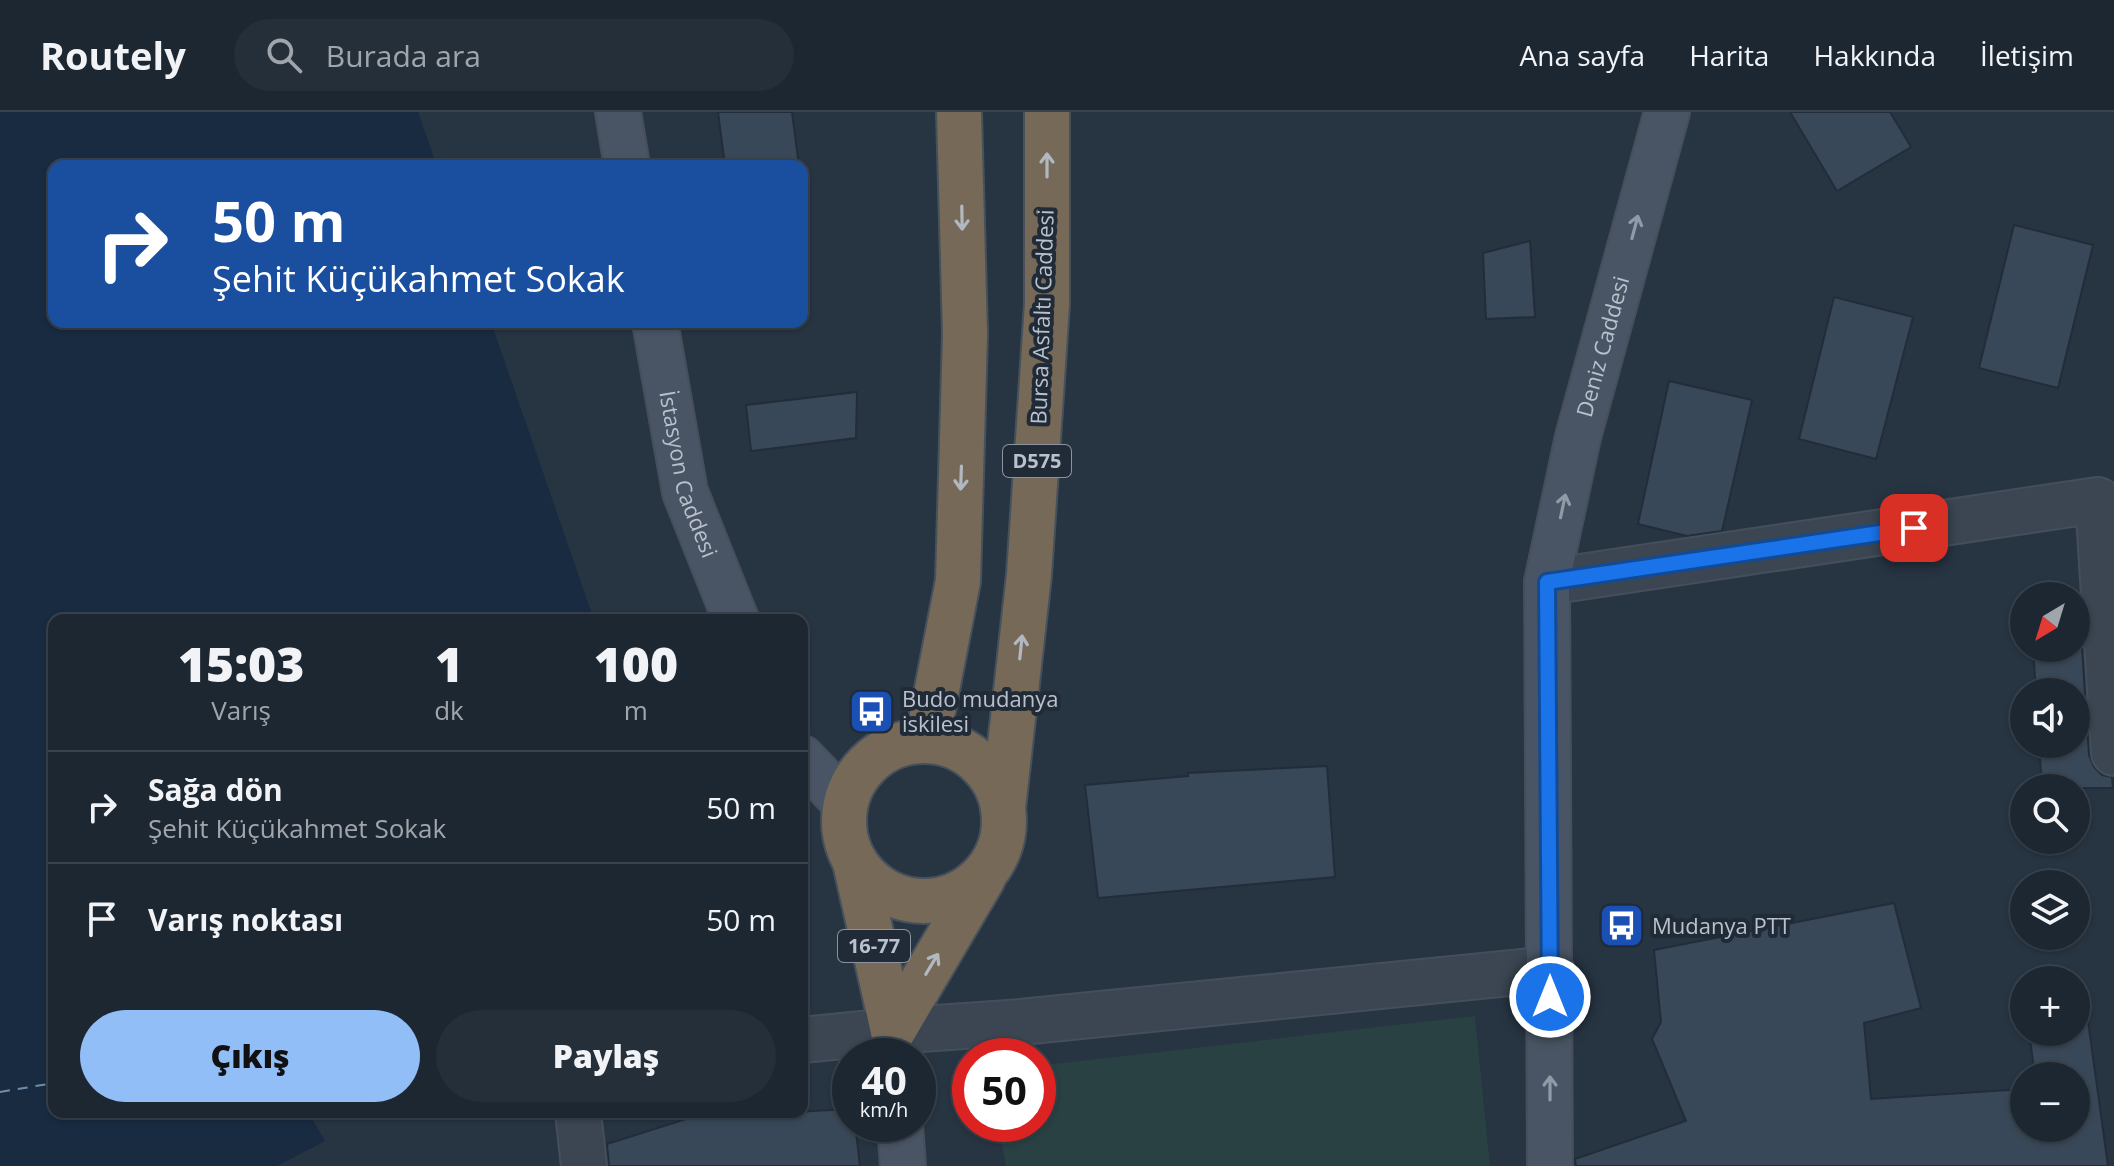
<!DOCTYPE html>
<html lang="tr">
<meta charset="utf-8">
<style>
body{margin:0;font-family:"Open Sans",sans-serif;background:#252f3a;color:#f1f3f6;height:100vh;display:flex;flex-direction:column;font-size:30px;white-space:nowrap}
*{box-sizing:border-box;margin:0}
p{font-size:26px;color:#a0a5ac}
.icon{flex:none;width:44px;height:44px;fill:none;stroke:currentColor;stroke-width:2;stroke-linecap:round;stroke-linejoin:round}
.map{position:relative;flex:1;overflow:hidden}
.sheet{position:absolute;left:48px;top:502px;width:760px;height:504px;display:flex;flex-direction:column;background:#1d2732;border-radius:16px;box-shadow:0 2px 6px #0004,0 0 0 2px #3b444d}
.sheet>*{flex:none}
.banner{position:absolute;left:48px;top:48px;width:760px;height:168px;border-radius:16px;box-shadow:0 2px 6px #0004,0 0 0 2px #3b444d;background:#1a4fa0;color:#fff;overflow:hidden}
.needle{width:52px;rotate:218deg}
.fabs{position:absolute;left:2010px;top:470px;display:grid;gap:16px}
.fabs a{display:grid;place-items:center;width:80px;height:80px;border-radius:50%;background:#1d2732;box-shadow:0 2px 6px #0004,0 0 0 2px #3b444d;font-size:40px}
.speed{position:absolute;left:832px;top:926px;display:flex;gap:16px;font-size:40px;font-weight:700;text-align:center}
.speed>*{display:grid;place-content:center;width:104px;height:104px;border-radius:50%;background:#1d2732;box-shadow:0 2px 6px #0004,0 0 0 2px #3b444d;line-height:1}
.speed small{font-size:20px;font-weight:400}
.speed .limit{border:12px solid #d22;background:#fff;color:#111}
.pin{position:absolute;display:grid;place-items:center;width:68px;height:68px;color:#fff;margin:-34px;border-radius:16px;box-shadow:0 4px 12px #0006}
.me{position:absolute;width:88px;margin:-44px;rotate:0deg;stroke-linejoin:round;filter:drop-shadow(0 0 6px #0008)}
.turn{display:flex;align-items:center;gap:28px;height:168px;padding:0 32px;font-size:36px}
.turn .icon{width:104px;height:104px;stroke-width:2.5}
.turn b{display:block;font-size:56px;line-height:68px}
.eta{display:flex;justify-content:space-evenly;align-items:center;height:136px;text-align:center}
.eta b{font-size:48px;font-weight:800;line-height:56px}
.action{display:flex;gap:16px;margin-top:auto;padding:16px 32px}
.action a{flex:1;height:92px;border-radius:48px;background:#92bef7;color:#111;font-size:32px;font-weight:800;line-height:92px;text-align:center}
.action a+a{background:#252f3a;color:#f1f3f6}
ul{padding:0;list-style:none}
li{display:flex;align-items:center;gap:24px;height:112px;padding:0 32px;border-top:2px solid #3b444d}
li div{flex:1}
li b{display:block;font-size:30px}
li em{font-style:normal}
header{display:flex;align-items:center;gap:48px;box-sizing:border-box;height:112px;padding:0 40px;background:#1d2732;border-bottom:2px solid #3b444d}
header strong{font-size:38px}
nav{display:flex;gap:44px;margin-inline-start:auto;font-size:28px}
.search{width:560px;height:72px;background:#252f3a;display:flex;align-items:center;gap:20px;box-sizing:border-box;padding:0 28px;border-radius:44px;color:#a0a5ac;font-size:30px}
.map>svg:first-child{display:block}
.green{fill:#294143}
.water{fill:#192b40}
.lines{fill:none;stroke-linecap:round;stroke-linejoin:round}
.ferry{stroke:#728daa;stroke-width:2;stroke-dasharray:10 8;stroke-linecap:butt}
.building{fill:#394858;stroke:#222d39;stroke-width:2}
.street-casing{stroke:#454f5b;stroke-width:48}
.secondary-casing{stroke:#454f5b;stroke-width:48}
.highway-casing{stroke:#46515c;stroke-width:48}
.street{stroke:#3b4652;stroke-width:44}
.secondary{stroke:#495564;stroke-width:44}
.highway{stroke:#776958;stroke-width:44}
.oneway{stroke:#b2b8c0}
.oneway2{stroke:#919ba8}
.route-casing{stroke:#114b97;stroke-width:20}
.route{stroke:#1a73e8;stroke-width:14}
.labels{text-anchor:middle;stroke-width:8;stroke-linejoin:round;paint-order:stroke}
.shield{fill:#202b37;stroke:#8a949f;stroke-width:2}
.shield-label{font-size:20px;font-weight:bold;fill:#b8c1cc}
.street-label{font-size:22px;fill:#b8c1cc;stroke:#202b37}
.poi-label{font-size:22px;fill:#b8c1cc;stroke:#202b37;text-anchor:start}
</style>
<header>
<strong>Routely</strong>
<div class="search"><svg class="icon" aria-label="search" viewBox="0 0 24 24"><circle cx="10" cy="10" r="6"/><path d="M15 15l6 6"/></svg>Burada ara</div>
<nav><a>Ana sayfa</a><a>Harita</a><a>Hakkında</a><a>İletişim</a></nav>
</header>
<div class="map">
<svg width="2114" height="1054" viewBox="0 0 2114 1054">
<rect width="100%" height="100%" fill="#273442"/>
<path class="green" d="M 1475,904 L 1490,1054 L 1006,1054 L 998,1012 L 1038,1012 L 1038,960 L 1045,953 Z"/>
<path class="water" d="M 0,0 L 418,0 L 437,54 L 54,54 L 54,210 L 491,210 L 594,508 L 54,508 L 54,1000 L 308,1000 L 325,1029 L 277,1054 L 0,1054 Z"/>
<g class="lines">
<path class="ferry" d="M 0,980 L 54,971"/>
</g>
<g class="building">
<path d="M 718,0 L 792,0 L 799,54 L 725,54 Z"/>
<path d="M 1790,0 L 1890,0 L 1911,35 L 1837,79 Z"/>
<path d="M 2014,113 L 2093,133 L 2058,276 L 1979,256 Z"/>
<path d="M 1530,129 L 1535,205 L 1486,207 L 1483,141 Z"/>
<path d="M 1834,185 L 1913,205 L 1876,347 L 1799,327 Z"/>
<path d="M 1669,269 L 1752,288 L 1722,419 L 1687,424 L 1638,412 Z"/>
<path d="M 857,280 L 856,326 L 751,339 L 746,293 Z"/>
<path d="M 2033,536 L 2082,536 L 2089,643 L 2094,655 L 2102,663 L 2112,665 L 2113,676 L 2042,676 L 2039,632 L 2076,632 L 2076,580 L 2036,580 Z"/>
<path d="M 1327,654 L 1335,765 L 1098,786 L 1085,673 L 1188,664 L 1188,661 Z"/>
<path d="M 1894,791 L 1921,896 L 1864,911 L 1871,987 L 2024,977 L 2024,1016 L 2076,1016 L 2076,964 L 2035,964 L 2029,920 L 2076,920 L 2076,881 L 2084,880 L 2108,1054 L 1576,1054 L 1575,1047 L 1686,1009 L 1652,927 L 1661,910 L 1654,838 Z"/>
<path d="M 850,997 L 850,1012 L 855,1012 L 860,1054 L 609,1054 L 607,1032 L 708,1000 L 717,1000 L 717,1004 Z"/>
</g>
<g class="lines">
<defs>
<g id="street">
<path d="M 1547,470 L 2098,388 L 2114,641"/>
<path d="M 802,928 L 893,919 L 1021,910 L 1551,857"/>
<path d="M 578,1000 L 584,1054"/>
</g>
<g id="secondary">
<path d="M 618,0 L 627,54"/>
<path id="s1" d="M 655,210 L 685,380 L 736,508"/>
<path d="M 802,646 L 845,691"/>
<path d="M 900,1012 L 903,1054"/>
<path id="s2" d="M 1550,1054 L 1547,470 L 1578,325 L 1667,0"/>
</g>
<g id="highway">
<path d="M 927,629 L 958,469 L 965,222 L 959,0"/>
<circle cx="924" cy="709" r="80"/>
<path d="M 1003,696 L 1029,463 L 1047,192 L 1047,0"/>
<path d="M 855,750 L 893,919"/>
<path d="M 893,919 L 983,766"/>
</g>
</defs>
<use href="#street" class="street-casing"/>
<use href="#secondary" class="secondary-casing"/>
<use href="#highway" class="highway-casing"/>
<use href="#street" class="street"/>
<use href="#secondary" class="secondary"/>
<use href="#highway" class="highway"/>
</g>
<defs><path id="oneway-shaft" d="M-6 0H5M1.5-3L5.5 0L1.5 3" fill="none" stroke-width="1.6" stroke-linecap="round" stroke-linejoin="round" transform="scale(2)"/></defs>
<g class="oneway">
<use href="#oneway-shaft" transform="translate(1047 53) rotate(-90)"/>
<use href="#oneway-shaft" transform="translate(962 106) rotate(89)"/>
<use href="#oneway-shaft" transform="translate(961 366) rotate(92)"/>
<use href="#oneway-shaft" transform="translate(1021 535) rotate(-84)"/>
<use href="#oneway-shaft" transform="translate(932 852) rotate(-59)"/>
</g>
<g class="oneway2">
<use href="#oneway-shaft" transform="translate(1635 115) rotate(-75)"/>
<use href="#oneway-shaft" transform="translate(1563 394) rotate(-78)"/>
<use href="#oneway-shaft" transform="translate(1550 976) rotate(-90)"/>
</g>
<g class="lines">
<defs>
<path id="route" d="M 1550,885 L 1547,470 L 1914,416"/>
</defs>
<use href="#route" class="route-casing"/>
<use href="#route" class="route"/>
</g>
<defs>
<symbol id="bus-square" viewBox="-11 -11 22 22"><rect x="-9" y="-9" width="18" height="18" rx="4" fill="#1a4fb4" stroke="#202b37"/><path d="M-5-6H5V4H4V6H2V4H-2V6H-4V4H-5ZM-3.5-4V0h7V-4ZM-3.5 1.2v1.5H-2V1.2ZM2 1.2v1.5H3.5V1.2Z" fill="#fff"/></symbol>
</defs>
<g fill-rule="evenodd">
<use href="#bus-square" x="846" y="574" width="51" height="51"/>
<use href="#bus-square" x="1596" y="788" width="51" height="51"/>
</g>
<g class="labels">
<g class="shield">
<rect x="1003" y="333" width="68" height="32" rx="6"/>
<rect x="838" y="818" width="72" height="32" rx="6"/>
</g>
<g class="shield-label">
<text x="1037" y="356">D575</text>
<text x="874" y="841">16-77</text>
</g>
<g class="street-label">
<text transform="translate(1042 205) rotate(-88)" y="8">Bursa Asfaltı Caddesi</text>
<text dy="8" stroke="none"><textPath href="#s2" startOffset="826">Deniz Caddesi</textPath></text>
<text dy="8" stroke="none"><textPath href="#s1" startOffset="156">İstasyon Caddesi</textPath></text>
</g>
<g class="poi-label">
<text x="902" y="595">Budo mudanya<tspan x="902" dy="25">iskilesi</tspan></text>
<text x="1652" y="822">Mudanya PTT</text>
</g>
</g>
</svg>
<div class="fabs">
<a><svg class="needle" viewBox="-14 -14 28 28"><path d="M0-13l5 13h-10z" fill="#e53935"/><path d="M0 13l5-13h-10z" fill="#a0a5ac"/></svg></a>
<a><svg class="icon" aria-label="sound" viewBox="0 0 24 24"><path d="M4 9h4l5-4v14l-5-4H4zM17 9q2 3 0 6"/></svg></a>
<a><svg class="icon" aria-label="search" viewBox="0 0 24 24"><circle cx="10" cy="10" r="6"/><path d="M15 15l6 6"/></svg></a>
<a><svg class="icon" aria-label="layers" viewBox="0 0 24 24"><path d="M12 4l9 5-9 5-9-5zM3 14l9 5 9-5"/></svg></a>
<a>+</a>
<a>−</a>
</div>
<div class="speed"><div>40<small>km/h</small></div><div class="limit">50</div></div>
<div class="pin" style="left:1914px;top:416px;background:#d93025"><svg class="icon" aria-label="arrive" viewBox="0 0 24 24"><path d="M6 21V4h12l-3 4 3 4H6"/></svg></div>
<svg class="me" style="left:1550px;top:885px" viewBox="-20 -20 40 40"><circle r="17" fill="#1a73e8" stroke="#fff" stroke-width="3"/><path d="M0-11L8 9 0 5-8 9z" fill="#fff"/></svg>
<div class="banner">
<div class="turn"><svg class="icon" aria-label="right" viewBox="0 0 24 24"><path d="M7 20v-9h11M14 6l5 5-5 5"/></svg><div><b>50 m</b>Şehit Küçükahmet Sokak</div></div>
</div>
<section class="sheet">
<div class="eta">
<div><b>15:03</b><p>Varış</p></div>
<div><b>1</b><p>dk</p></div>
<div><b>100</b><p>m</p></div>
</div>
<ul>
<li><svg class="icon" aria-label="right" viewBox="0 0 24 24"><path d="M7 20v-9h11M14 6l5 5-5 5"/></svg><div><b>Sağa dön</b><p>Şehit Küçükahmet Sokak</p></div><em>50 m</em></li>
<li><svg class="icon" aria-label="arrive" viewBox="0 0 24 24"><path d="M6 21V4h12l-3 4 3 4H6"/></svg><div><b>Varış noktası</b></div><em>50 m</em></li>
</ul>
<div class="action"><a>Çıkış</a><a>Paylaş</a></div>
</section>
</div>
